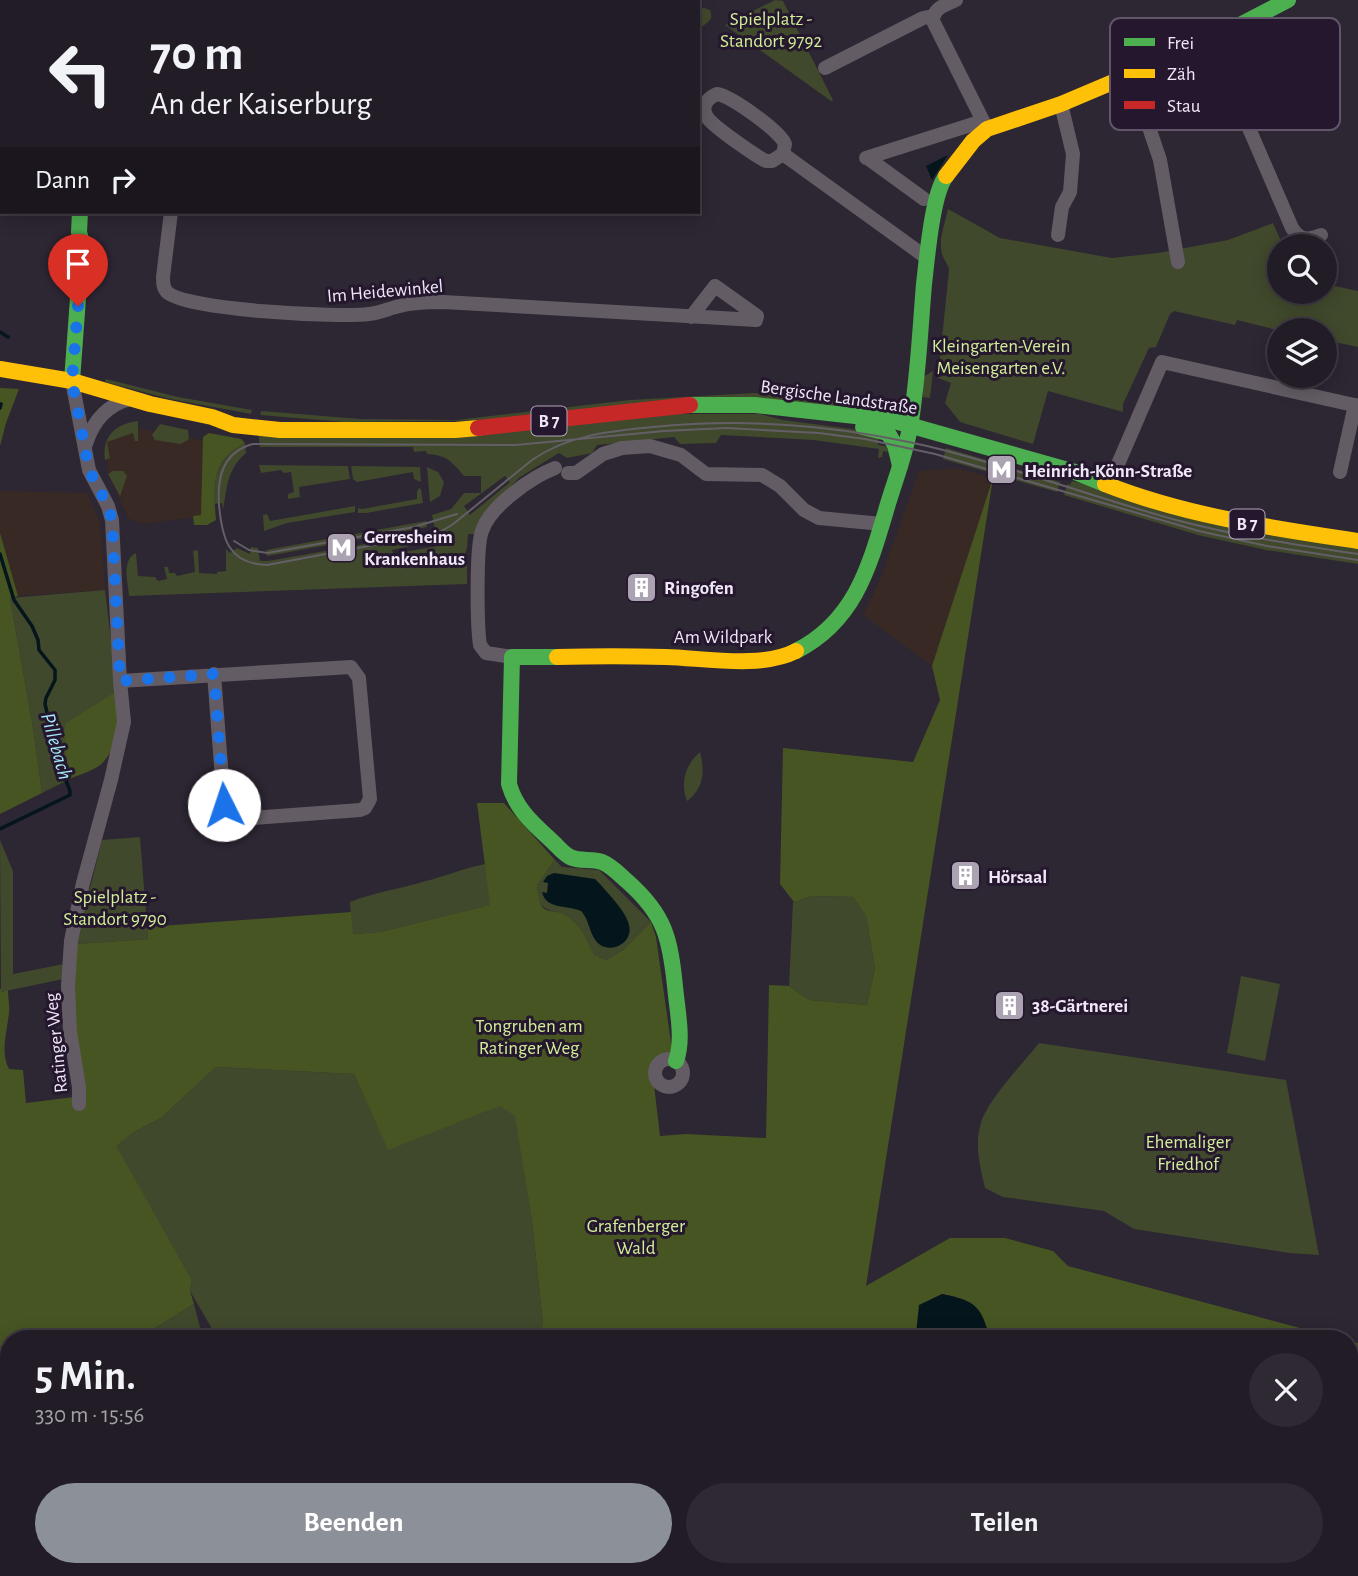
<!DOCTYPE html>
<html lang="de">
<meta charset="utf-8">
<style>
body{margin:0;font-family:"Alegreya Sans",sans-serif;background:#2e2932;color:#f1f3f6;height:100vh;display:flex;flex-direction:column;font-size:26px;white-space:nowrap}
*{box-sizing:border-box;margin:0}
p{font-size:23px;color:#a2a1a7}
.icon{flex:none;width:38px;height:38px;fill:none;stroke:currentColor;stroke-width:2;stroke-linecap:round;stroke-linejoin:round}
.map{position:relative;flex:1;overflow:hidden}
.details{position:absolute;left:0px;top:1330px;width:1358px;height:247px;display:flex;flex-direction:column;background:#221c26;border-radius:28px 28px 0 0;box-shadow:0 4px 18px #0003,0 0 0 2px #3f3a43}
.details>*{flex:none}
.guide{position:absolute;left:0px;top:0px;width:700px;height:214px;box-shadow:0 4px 18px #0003,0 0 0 2px #3f3a43;background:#221c26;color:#f1f3f6;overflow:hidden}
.buttons{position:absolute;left:1267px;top:234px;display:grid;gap:14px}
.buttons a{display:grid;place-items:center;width:70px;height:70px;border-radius:50%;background:#221c26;box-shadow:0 4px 18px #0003,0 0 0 2px #3f3a43;font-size:35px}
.pin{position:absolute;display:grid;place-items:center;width:60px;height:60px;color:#fff;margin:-72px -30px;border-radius:50% 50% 50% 0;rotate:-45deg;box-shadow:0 0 7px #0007}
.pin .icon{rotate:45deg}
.me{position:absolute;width:77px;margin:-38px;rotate:356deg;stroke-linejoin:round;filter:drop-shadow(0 0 5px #0008)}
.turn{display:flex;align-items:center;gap:24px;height:147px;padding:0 35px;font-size:32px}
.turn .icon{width:91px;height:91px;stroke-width:2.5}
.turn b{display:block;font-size:49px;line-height:60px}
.then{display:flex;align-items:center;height:66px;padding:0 35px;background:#0003;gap:14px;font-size:26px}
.round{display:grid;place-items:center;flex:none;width:74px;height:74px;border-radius:37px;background:#2e2932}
.head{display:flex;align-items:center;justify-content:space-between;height:119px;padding:0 35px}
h1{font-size:42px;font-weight:600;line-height:52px}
.button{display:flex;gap:14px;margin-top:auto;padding:14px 35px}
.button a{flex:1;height:80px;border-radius:42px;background:#8c9099;color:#fff;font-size:28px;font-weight:600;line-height:80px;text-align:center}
.button a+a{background:#2e2932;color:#f1f3f6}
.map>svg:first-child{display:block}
.commercial{fill:#392924}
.green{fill:#40492c;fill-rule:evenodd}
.forest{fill:#475523}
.water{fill:#04161c}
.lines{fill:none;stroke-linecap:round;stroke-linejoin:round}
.stream{stroke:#04161c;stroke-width:3.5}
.street{stroke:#635c64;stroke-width:14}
.fast{stroke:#4caf50;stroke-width:16}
.slow{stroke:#ffc107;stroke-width:16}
.jam{stroke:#c62828;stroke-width:16}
.tram{stroke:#645f67;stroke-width:2}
.route{stroke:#1a73e8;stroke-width:12;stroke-dasharray:0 21.6}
.labels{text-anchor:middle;stroke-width:6;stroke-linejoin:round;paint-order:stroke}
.shield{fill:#24172e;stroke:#b2a8bb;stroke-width:2}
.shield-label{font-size:18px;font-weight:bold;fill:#efe6f7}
.park-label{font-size:19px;fill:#d2ef97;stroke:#24172e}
.street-label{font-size:19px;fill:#efe6f7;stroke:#24172e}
.poi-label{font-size:19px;font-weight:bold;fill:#efe6f7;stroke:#24172e;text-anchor:start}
.water-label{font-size:21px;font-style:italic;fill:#a4e7f7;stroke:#24172e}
.key{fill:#24172e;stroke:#61556a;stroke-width:2}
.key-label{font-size:19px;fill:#efe6f7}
</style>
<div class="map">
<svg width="1358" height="1576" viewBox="0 0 1358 1576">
<rect width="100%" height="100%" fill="#2d2633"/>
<g class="commercial">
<path d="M 138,428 L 205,441 L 202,516 L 142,524 L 128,518 L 108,472 L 106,441 Z"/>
<path d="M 956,468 L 993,478 L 932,666 L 863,615 L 880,580 L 919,471 Z"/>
<path d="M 0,491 L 87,493 L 100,522 L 105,590 L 18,596 L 0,533 Z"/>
</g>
<g class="green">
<path d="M 775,0 L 783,1 L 833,100 L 831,101 L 725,25 Z"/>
<path d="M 704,8 L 710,10 C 715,22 704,23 699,30 L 698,10 Z"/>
<path d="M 948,209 L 1000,238 L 1112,258 L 1158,253 L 1228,240 L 1273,223 L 1281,241 L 1289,238 L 1291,242 L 1307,247 L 1279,247 L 1279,292 L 1325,292 L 1325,284 L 1358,291 L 1358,347 L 1325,340 L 1325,331 L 1281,331 L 1237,320 L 1235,325 L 1174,311 L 1170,314 L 1156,347 L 1149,348 L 1123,404 L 1123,412 L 1048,391 L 1033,444 L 960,422 L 945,403 L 951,383 L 938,378 L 949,270 C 948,264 944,260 942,254 C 938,239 945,224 948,209 Z"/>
<path d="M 933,371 L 930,398 L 923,397 L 923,377 Z"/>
<path d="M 106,379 L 178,397 L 252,410 L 251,414 L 170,399 L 105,382 Z"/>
<path d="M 754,393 L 826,398 L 887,408 L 887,411 L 857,406 L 507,420 L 344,422 L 260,415 L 261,411 L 361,419 L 456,420 L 630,400 Z"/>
<path d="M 656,414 L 760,414 L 783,420 L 874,432 L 879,434 L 878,445 L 891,447 L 887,452 L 883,451 L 882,457 L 878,458 L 879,449 L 814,440 L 721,435 L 716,443 L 680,444 L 674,437 L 597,445 L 592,453 L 567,458 L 559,453 L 520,477 L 486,512 L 476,534 L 468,534 L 467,548 L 464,556 L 401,556 L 398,553 L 438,546 L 432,515 L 451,509 L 464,493 L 481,493 L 481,476 L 464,476 C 452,462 447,455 427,454 L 426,451 L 414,452 L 413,447 L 260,447 L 258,431 ZM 505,476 L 510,482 L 470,515 L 464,506 Z"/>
<path d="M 138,421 L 138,441 L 135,441 L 133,433 L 107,442 L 110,458 L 105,460 C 102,436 115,424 138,421 Z"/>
<path d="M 160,424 L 188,430 L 189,439 L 181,444 L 155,440 L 152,435 Z"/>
<path d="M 245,443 L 246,453 C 227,469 227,488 223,510 L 222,503 L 215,504 C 212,477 220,456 245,443 Z"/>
<path d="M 946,448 L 1060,482 L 1057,492 L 943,459 Z"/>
<path d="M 259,465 L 348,466 L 350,479 L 299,487 L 300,497 L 288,499 L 288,494 L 294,492 L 291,472 L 284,473 L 281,470 L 261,473 Z"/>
<path d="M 351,466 L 420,467 L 421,482 L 414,479 L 413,472 L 357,482 L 353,479 Z"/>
<path d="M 427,467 L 438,472 L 444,482 L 440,496 L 430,502 Z"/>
<path d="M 113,471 L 123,471 L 127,476 L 120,496 L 108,474 Z"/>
<path d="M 1072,481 L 1358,549 L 1358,564 L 1266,550 L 1198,535 L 1064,495 L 1067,484 L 1070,485 Z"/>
<path d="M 419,488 L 421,489 L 423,503 L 366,513 L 358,513 L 358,508 L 362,509 L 417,499 L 417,492 Z"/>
<path d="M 355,506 L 355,512 L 287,523 L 264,531 L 263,515 L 267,514 L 270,521 Z"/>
<path d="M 426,521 L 427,527 L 267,556 L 266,550 Z"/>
<path d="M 428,533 L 429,538 L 433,538 L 433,541 L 392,550 L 395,558 L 404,561 L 467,561 L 467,584 L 129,596 C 128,582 121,560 136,553 L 138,576 L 155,577 L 158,581 L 167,579 L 164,567 L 168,567 L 169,573 L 175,573 L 177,576 L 195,572 L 193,551 L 198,550 L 199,573 L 217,574 L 217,572 L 226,571 L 226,549 L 230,553 L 237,548 L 250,554 L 251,547 L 258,548 L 260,561 L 268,561 Z"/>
<path d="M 105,590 L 117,691 L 65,761 L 68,780 L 42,793 L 33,728 L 10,598 Z"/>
<path d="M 700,752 C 705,771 704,788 687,801 C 680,783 685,765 700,752 Z"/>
<path d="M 140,837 L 148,939 L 76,944 L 102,840 Z"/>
<path d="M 0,840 L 13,871 L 13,974 L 64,964 L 63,979 L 1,992 Z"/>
<path d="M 555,860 L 562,867 L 599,870 L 651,922 L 623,950 L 606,960 L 599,957 L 528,1114 L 512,1113 L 516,1116 L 532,1221 L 543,1324 L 537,1337 L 534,1339 L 218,1339 L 190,1291 L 192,1280 L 115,1146 L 134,1132 L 161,1118 L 216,1067 L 354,1074 L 388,1149 L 487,1111 L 555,912 C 538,907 538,901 537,885 Z"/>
<path d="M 485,864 L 491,905 L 380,932 L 352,934 L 350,902 C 375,892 400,889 426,881 C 446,876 464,868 485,864 Z"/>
<path d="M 811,896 L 853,897 L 866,916 L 875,968 L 867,1005 L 809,1000 L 789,986 L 793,902 Z"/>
<path d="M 1241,976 L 1280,984 L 1265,1061 L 1227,1053 Z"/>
<path d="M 1039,1043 L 1286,1080 L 1319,1255 L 1289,1253 L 1134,1229 L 1104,1211 L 1003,1197 L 985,1188 C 980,1167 974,1144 981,1123 C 987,1101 1024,1062 1039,1043 Z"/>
<path d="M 194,1304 L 203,1339 L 137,1339 Z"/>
<path d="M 0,1398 L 3,1402 L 9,1401 L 9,1568 L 258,1568 L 259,1576 L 0,1576 Z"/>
<path d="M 277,1568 L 360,1568 L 360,1576 L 279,1576 Z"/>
</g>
<g class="forest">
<path d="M 0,388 L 19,389 L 6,423 L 0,446 Z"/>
<path d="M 209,433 L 241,439 L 245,443 C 211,461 213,486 216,520 L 207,525 L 194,525 L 193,516 L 201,515 L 203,437 Z"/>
<path d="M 993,478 L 866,1286 L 950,1238 L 1005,1238 L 1053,1251 L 1068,1266 L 1341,1339 L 990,1339 C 981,1306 976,1301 942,1294 L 916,1334 L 922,1339 L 534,1339 L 537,1337 L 543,1324 L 532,1221 L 515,1116 L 500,1106 L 388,1150 L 354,1074 L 216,1067 L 161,1118 L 134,1132 L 116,1146 L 192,1280 L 190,1291 L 194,1304 L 137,1339 L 9,1339 L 9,1401 L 3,1402 L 0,1398 L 0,988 L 2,992 L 8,990 C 8,998 10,1006 9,1013 C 7,1032 0,1052 9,1069 L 23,1070 L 26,1103 L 82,1096 L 72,1031 L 76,944 L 148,939 L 147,927 L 351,912 L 353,934 L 380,932 L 490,905 L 477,803 L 504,803 L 555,860 L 537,885 C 540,924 552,902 573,921 C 583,930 588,943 594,955 L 606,960 L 623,950 L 651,922 L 656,937 L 672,1050 L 652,1068 L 660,1136 L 686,1134 L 766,1138 L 769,985 L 789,986 L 809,1000 L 867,1005 L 875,968 L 866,916 L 853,897 L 811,896 L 794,902 L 780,884 L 783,748 L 913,762 L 940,700 L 932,666 Z"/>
<path d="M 0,533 L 18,596 L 10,598 L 33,728 L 42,793 L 0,814 Z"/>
<path d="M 117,691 C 117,715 121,749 99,766 C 90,772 77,775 68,780 L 64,732 L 66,723 Z"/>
<path d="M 1349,1341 L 1358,1343 L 1358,1576 L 360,1576 L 360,1568 L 1349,1568 Z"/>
</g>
<g class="water">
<path d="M 948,155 L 932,180 L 926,166 Z"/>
<path d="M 554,873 L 595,879 L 600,884 C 609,895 626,911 629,925 C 634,944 608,956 596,941 C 589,932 589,919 581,911 C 568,905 546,910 542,892 L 547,893 L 548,883 L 543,882 L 547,876 Z"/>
<path d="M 942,1294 C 976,1301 981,1306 990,1339 L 922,1339 L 916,1334 L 919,1305 Z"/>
</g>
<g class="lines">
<g class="stream">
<path d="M 0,332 L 8,337"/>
<path d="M 0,408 L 1,404"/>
<path d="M 0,554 L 14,600 L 32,626 L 38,640 L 39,650 L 55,670 L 55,680 L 46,698 L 45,704 L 58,759 L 70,791 L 70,795 L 0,829"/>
</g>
<g class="street">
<path d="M 956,0 C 945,5 933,8 933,21 L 987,129"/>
<path d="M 1211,40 L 1292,228 C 1300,241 1308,240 1321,235"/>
<path d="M 825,68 L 923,18 L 933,16"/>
<path d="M 1131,74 L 1160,160 L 1178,262"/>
<path d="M 717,94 C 731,96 780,131 785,144 L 783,154 L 772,161 L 766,161 C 756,156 712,126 707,117 C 700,106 708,98 717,94 Z"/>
<path d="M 0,124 L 2,124"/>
<path d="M 783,154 L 927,258"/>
<path d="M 866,158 L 983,121"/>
<path d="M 869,159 L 924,199"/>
<path d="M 171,212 L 163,277 C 163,283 163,288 167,292 C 184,310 340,318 369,314 C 380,313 390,308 400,306 C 414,302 429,302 443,302 L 756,320 L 757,316 L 715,286 L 691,317"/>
<path d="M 1058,235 L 1062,207 L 1070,192 L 1073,154 L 1061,104"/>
<path d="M 72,381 L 89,470 L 108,506 L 112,520 L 120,681 L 124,722 L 111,780 L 83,883 L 71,941 L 68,986 L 70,1032 L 79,1087 L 79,1104"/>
<path d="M 86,444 C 93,421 107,405 130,399"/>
<path d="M 1340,472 L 1355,405"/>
<path d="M 568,473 L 576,473 L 603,454 L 622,448 L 650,446 L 681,455 L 706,474 L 762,475 L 780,486 L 804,510 L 819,518 L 882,524"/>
<path d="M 1109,485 L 1162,362 L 1358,406"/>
<path d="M 512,657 L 486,653 L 480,645 C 477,626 476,546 482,531 C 490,506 532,477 555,468"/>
<path d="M 120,681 L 351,667 L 359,678 L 370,799 L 365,808 L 360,810 L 239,819 L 229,815 L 224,805 L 214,674"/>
<circle cx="669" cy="1073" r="14"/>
</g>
<g class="fast">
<path d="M 117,2 L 118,0"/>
<path d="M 1139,71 L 1211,40 L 1288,0"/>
<path d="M 72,381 L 82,243 L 79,232 L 80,212"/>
<path d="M 690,405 L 755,405 L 891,420 L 1075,472 L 1105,484"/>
<path d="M 863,427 L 888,433 L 895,445 L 900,466"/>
<path d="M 796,651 C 853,622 868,571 885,514 C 893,485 905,457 910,427 C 918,380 920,332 924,284 C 927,260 932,194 946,176"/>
<path d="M 557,657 L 512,657 L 509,784 C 516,810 535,825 554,843 C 559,848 564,854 570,857 C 580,862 592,858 602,862 C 612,866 620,875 628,882 C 665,915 670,938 675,986 C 677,1010 684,1039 676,1061"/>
</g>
<g class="slow">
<path d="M 946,176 L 973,141 L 987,129 L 1061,104 L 1139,71"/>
<path d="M 0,369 L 72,381 L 150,404 L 212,417 L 233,425 L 280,430 L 455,430 L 478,428"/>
<path d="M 1105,484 C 1186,516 1272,528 1358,541"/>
<path d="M 557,657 C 594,656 630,656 666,657 C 704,658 761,669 796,651"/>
</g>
<path class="jam" d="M 478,428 L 690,405"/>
<g class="tram">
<path d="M 234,541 L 249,550 L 267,553 L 414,527 L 457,514"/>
<path d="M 1358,554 C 1297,545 1236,536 1176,520 C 1092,497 1011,466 927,446 C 837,425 744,418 653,427 C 610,431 568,435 532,460 L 452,525 L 438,533 L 267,565 C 228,564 222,538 219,505 C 217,477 223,452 253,444 L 516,445 L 664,431 L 726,428 L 819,433 L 865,439 L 935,454 L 1199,531 L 1267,546 L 1358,560"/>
</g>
</g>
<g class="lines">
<path class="route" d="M 78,306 L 72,381 L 89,470 L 108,506 L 112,520 L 120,681 L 214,674 L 224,805"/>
</g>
<defs>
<symbol id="metro-square" viewBox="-11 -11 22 22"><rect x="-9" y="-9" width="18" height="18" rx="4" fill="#aba3b2" stroke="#24172e"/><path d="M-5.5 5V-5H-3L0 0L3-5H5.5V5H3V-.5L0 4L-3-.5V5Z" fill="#fff"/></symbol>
<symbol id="building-square" viewBox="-11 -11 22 22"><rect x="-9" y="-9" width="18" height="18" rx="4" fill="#aba3b2" stroke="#24172e"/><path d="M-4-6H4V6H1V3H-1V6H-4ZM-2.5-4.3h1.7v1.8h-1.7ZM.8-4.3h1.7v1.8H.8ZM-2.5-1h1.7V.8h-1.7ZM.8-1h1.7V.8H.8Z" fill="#fff"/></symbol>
</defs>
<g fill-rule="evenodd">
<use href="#metro-square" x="984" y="452" width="35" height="35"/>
<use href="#metro-square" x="324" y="530" width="35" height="35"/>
<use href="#building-square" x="624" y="570" width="35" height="35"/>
<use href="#building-square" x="948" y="858" width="35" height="35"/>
<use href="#building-square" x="992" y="988" width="35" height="35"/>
</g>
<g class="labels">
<g class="shield">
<rect x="531.5" y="406.5" width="35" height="29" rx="5"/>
<rect x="1229.5" y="509.5" width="35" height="29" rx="5"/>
</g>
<g class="shield-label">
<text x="549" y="427">B 7</text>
<text x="1247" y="530">B 7</text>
</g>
<g class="park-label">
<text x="771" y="25">Spielplatz -<tspan x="771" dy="22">Standort 9792</tspan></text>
<text x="1001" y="352">Kleingarten-Verein<tspan x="1001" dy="22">Meisengarten e.V.</tspan></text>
<text x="115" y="903">Spielplatz -<tspan x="115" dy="22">Standort 9790</tspan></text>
<text x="529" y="1032">Tongruben am<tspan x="529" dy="22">Ratinger Weg</tspan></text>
<text x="1188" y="1148">Ehemaliger<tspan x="1188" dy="22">Friedhof</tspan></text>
<text x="636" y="1232">Grafenberger<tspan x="636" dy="22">Wald</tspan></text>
</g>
<g class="street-label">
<text transform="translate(385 290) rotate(-5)" y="7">Im Heidewinkel</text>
<text transform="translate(839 396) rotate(8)" y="7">Bergische Landstraße</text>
<text x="723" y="643">Am Wildpark</text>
<text transform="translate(55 1043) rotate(-96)" y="7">Ratinger Weg</text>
</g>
<g class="poi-label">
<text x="1024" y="477">Heinrich-Könn-Straße</text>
<text x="364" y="543">Gerresheim<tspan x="364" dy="22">Krankenhaus</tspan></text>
<text x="664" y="594">Ringofen</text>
<text x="988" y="883">Hörsaal</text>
<text x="1032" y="1012">38-Gärtnerei</text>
</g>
<g class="water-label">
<text transform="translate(57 746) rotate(74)" y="7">Pillebach</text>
</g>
</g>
<rect x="1110" y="18" width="230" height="112" rx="10" class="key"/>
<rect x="1124" y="38" width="31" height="8" fill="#4caf50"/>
<rect x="1124" y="69" width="31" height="9" fill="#ffc107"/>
<rect x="1124" y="101" width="31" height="8" fill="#c62828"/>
<g class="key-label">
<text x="1167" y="49">Frei</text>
<text x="1167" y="80">Zäh</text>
<text x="1167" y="112">Stau</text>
</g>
</svg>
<div class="buttons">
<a><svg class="icon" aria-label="search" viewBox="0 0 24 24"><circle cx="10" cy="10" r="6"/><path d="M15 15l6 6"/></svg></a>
<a><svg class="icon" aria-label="layers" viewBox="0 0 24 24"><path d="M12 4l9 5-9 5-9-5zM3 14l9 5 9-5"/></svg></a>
</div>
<div class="pin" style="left:78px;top:306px;background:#d93025"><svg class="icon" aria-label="arrive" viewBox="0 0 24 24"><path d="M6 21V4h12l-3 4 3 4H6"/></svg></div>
<svg class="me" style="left:224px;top:805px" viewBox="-20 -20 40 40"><circle r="19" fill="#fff"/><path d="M0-13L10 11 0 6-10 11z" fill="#1a73e8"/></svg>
<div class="guide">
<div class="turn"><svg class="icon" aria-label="left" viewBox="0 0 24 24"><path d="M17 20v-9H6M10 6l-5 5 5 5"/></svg><div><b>70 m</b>An der Kaiserburg</div></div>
<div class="then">Dann<svg class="icon" aria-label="right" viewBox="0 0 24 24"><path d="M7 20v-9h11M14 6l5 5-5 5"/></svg></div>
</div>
<section class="details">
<div class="head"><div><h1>5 Min.</h1><p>330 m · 15:56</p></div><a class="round"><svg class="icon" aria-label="close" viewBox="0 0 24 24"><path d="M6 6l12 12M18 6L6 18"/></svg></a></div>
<div class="button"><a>Beenden</a><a>Teilen</a></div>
</section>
</div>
